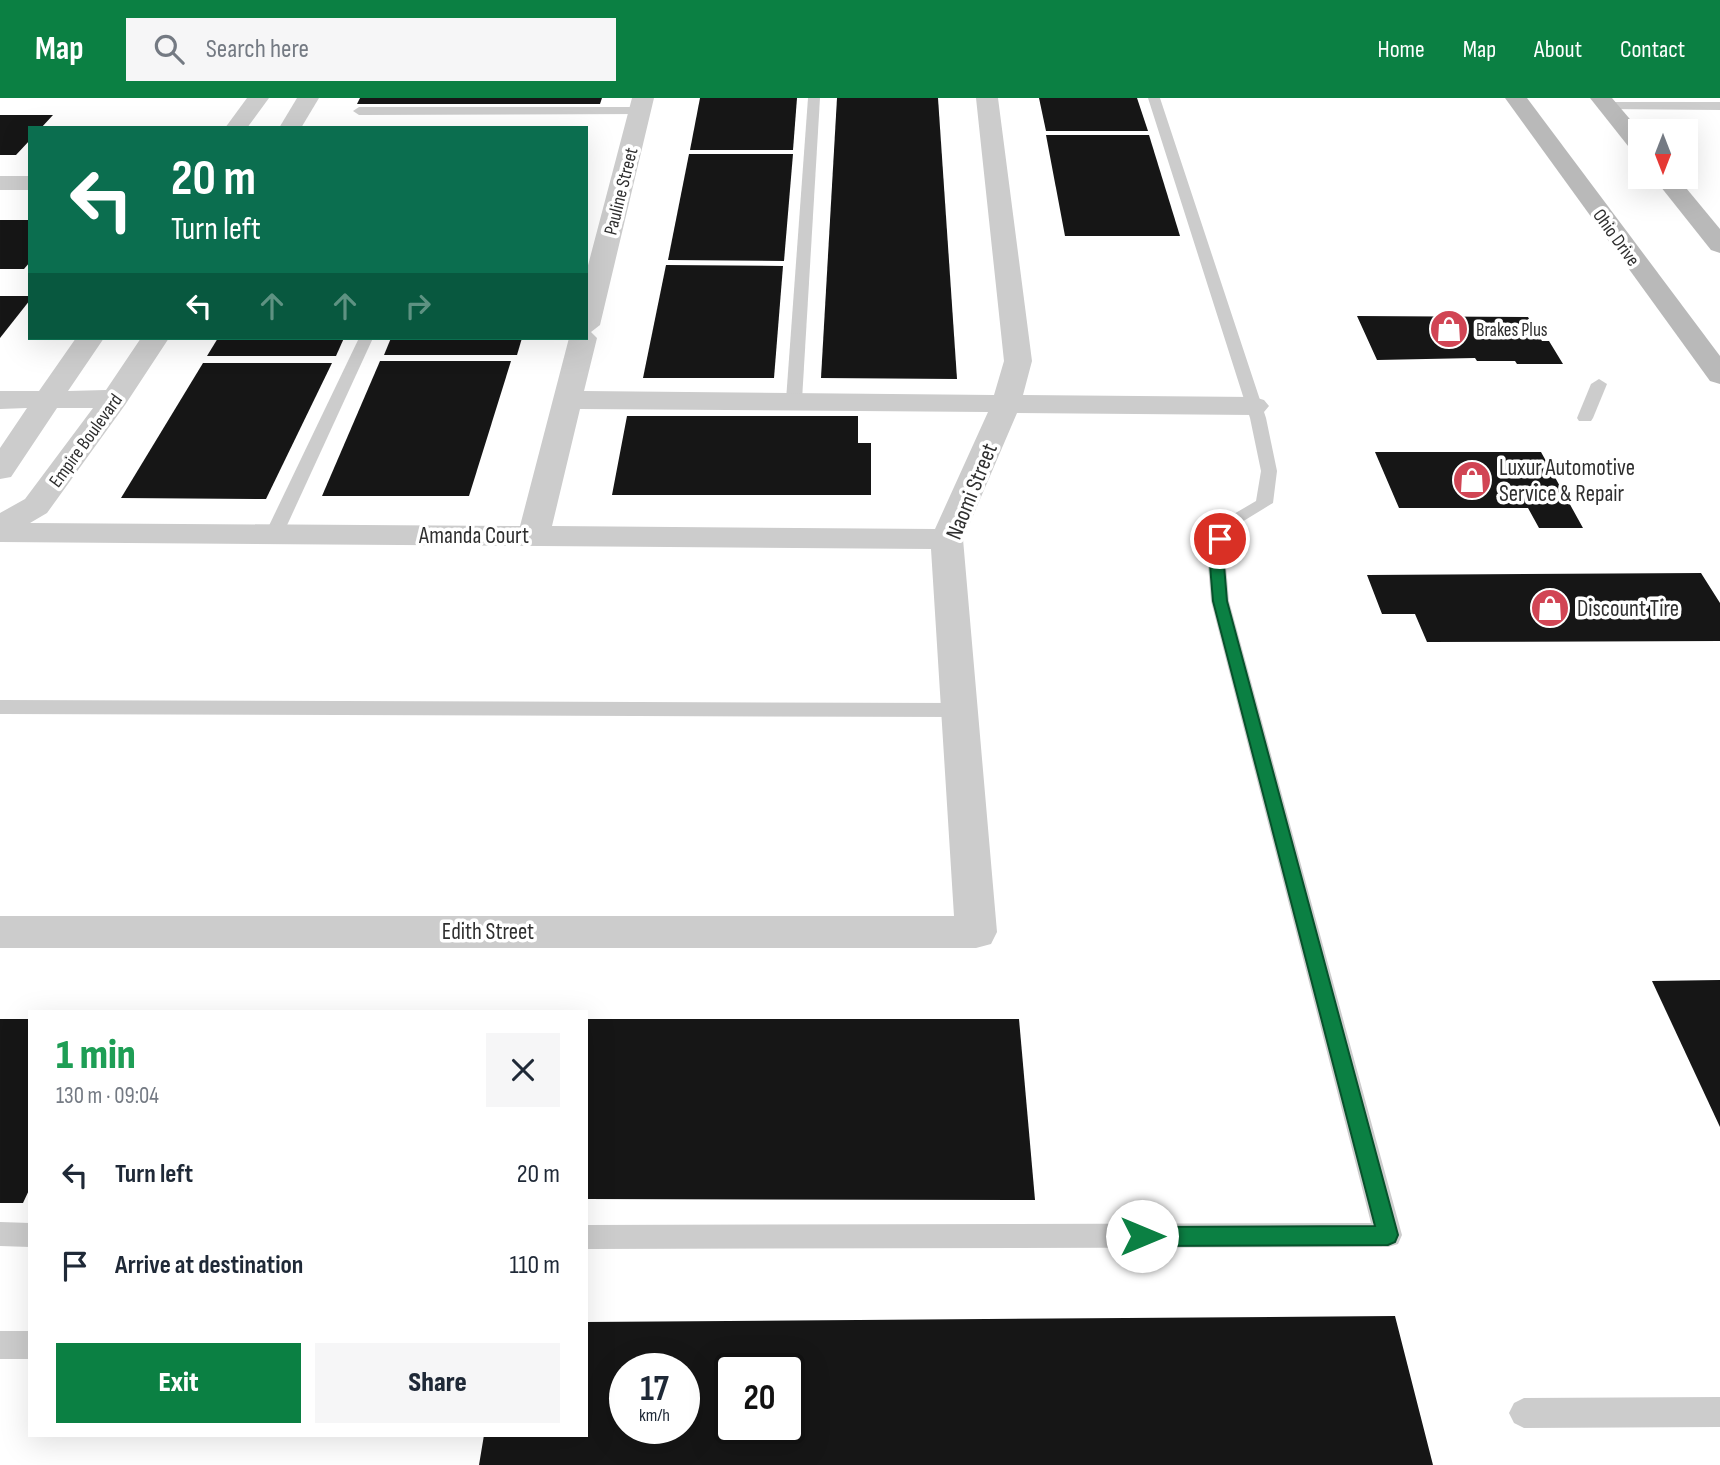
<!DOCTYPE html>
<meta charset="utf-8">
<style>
body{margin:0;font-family:"Sofia Sans Condensed",sans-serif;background:#f6f6f7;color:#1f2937;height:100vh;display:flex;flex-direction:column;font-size:26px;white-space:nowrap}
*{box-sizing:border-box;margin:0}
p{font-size:23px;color:#747a83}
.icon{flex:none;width:38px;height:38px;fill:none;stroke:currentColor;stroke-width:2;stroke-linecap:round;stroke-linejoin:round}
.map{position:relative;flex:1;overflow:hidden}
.sheet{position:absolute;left:28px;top:912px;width:560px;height:427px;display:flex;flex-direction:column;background:#fff;border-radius:0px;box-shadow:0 7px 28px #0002}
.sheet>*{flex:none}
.hud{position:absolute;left:28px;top:28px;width:560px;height:214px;border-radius:0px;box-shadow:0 7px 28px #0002;background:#0b6e4f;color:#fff;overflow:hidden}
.needle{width:46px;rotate:180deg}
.controls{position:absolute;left:1628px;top:21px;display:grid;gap:14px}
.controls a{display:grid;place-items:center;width:70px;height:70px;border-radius:0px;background:#fff;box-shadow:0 7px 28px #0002;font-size:35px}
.speed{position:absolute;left:609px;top:1255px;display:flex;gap:14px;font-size:35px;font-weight:700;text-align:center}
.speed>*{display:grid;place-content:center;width:91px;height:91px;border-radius:50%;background:#fff;box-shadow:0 7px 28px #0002;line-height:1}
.speed small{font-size:18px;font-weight:400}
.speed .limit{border:4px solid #111;border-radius:10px;background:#fff;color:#111}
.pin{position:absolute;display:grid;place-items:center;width:60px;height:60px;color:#fff;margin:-30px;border:4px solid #fff;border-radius:50%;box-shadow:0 2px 7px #0007}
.me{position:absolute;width:77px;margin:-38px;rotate:90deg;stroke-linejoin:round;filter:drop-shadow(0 0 5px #0008)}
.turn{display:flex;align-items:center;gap:24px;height:147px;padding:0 28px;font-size:32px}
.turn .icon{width:91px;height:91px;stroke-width:2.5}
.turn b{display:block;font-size:49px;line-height:60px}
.lanes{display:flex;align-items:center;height:66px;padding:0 28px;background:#0003;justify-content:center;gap:35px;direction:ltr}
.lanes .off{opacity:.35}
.round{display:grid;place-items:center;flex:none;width:74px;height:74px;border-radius:0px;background:#f6f6f7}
.overview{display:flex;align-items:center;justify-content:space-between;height:119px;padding:0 28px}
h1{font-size:42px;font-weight:800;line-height:52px;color:#1e9e55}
.action{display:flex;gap:14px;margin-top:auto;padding:14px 28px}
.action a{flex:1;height:80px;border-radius:0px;background:#0b8043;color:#fff;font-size:28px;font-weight:800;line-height:80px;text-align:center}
.action a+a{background:#f6f6f7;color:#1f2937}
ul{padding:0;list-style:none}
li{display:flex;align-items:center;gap:21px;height:91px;padding:0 28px}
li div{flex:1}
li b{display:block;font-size:26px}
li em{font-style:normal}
header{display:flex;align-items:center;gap:42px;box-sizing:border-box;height:98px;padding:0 35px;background:#0b8043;color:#fff}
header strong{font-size:33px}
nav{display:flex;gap:38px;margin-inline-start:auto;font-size:24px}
.search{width:490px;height:63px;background:#f6f6f7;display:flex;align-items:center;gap:18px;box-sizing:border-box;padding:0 24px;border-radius:0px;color:#747a83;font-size:26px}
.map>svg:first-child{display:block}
.building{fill:#161616;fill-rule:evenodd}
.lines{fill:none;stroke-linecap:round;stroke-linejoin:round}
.service{fill:#ccc;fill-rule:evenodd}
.minor{fill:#ccc;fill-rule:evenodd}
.secondary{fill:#b9b9b9;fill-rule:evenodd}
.route{fill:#0b8043;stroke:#07532c;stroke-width:2}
.labels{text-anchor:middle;stroke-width:7;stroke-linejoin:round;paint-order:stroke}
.far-street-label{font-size:19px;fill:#2f2f2f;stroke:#fff}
.far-poi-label{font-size:19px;fill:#2f2f2f;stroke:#fff;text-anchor:start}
.poi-label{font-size:23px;fill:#2f2f2f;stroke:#fff;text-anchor:start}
.street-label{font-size:23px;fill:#2f2f2f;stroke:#fff}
</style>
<header>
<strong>Map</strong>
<div class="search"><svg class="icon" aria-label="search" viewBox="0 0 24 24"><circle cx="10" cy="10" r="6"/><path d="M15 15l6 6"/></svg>Search here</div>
<nav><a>Home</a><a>Map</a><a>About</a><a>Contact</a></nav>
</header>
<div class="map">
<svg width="1720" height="1367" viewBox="0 0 1720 1367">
<rect width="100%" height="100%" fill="#fff"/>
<g class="building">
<path d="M 360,0 L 602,0 L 600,6 L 357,6 Z"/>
<path d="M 700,0 L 797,0 L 793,52 L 690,52 Z"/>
<path d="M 837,0 L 938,0 L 957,281 L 821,280 Z"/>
<path d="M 1039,0 L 1137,0 L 1148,33 L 1046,33 Z"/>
<path d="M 0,17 L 53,17 L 41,30 L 30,30 L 30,42 L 16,57 L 0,57 Z"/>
<path d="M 1046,37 L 1149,37 L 1180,138 L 1065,138 Z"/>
<path d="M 689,56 L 793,56 L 784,163 L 668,162 Z"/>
<path d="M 0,122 L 30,122 L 30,164 L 24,171 L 0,171 Z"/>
<path d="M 666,167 L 783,168 L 774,280 L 643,280 Z"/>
<path d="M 0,198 L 30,198 L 30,202 L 0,240 Z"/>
<path d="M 1357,218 L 1528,219 L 1542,243 L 1549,243 L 1563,266 L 1517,266 L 1515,263 L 1477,263 L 1475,260 L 1377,262 Z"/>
<path d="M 218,240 L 344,240 L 336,258 L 207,258 Z"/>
<path d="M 391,240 L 522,240 L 517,257 L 384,257 Z"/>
<path d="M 380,263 L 511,263 L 469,398 L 322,398 Z"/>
<path d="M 203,265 L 332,265 L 266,401 L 121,400 Z"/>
<path d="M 627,318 L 858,318 L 858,345 L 871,345 L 871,397 L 612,397 Z"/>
<path d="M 1375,354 L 1541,354 L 1583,430 L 1539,430 L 1528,410 L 1399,410 Z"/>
<path d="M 1701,475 L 1720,505 L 1720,543 L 1427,544 L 1415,516 L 1382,516 L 1367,477 Z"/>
<path d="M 1720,882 L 1720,1029 L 1652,883 Z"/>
<path d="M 0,921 L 30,921 L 30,1090 L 23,1105 L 0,1105 Z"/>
<path d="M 586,921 L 1019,921 L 1035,1102 L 586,1101 Z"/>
<path d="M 1395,1218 L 1433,1367 L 479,1367 L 484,1337 L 586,1337 L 586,1224 ZM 625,1270 L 684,1270 L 684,1330 L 625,1330 ZM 730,1270 L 789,1270 L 789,1330 L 730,1330 Z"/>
</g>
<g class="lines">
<g class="service">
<path d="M 808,0 L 820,0 L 802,302 L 794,307 L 786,302 Z"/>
<path d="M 1148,0 L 1160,0 L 1266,320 L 1277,373 L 1273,405 L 1232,430 L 1225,455 L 1229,503 L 1402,1137 L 1398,1146 L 1388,1149 L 586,1151 L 586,1127 L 1371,1125 L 1211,503 L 1207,455 L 1215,427 L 1256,403 L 1261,373 L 1250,320 Z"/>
<path d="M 1603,4 L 1720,4 L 1720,12 L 1607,11 L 1603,10 Z"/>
<path d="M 640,9 L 644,10 L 644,16 L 359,17 L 353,13 L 359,9 Z"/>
<path d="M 359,240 L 373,240 L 283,436 L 280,440 L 268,440 L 265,436 Z"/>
<path d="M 1599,281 L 1607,286 L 1593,320 L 1591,323 L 1579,323 L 1577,320 L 1591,286 Z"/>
<path d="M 0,602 L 960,605 L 967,607 L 970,612 L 967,617 L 960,619 L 0,616 Z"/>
<path d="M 0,1124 L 30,1125 L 30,1149 L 0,1148 Z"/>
<rect x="0" y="1233" width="30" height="28"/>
<path d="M 1720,1299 L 1720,1329 L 1524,1330 L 1514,1325 L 1509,1315 L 1514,1305 L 1524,1300 Z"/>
</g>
<g class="minor">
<path d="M 247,0 L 269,0 L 247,30 L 225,30 Z"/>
<path d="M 297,0 L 319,0 L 301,30 L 279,30 Z"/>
<path d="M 632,0 L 654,0 L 600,227 L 591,234 L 597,240 L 584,293 L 994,297 L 1004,263 L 976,0 L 998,0 L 1032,263 L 1023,297 L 1254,299 L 1264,302 L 1269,308 L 1264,314 L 1254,317 L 1017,315 L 963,441 L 997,834 L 991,846 L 976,850 L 0,850 L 0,818 L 954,818 L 931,451 L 0,444 L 0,415 L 25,401 L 93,310 L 57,310 L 11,379 L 0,381 L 0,350 L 27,310 L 0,311 L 0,293 L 39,293 L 76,240 L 104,240 L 68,293 L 106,292 L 141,240 L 169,240 L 125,307 L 47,415 L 30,425 L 520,428 L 569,240 L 586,240 L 586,175 ZM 580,311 L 988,314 L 935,431 L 552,428 Z"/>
<rect x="0" y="78" width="30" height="14"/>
</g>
<g class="secondary">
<path d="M 1505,0 L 1527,0 L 1720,258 L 1720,286 L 1710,283 Z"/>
<path d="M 1590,0 L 1612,0 L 1640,33 L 1640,55 L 1632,53 Z"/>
<path d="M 1653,79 L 1677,79 L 1720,131 L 1720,155 L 1711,152 Z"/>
</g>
</g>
<path class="route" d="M 1220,437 L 1227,441 L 1223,455 L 1227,503 L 1398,1137 L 1395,1144 L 1388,1147 L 1142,1148 L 1135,1145 L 1132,1138 L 1135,1132 L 1142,1129 L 1375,1128 L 1213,503 L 1209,455 L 1214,441 Z"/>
<defs>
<symbol id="shop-disc" viewBox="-11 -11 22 22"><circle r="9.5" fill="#d14554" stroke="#fff"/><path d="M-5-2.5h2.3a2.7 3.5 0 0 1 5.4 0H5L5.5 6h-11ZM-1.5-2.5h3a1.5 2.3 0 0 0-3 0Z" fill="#fff"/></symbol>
</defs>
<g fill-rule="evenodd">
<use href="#shop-disc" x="1427" y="209" width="44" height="44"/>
<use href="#shop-disc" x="1450" y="360" width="44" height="44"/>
<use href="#shop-disc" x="1528" y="488" width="44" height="44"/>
</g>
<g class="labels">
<g class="far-street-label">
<text transform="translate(620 93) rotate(-76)" y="7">Pauline Street</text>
<text transform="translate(1617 139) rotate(54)" y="7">Ohio Drive</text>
<text transform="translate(85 342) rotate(-54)" y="7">Empire Boulevard</text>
</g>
<g class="far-poi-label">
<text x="1476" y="238">Brakes Plus</text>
</g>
<g class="poi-label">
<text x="1499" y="377">Luxur Automotive<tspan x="1499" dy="26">Service &amp; Repair</tspan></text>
<text x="1577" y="518">Discount Tire</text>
</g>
<g class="street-label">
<text transform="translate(971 393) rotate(-68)" y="8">Naomi Street</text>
<text x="474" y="445">Amanda Court</text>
<text x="488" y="841">Edith Street</text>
</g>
</g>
</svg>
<div class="controls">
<a><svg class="needle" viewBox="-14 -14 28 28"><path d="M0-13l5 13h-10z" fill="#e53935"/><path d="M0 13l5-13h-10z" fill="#747a83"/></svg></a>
</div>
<div class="speed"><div>17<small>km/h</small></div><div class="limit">20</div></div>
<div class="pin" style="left:1220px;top:441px;background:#d93025"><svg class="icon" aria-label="arrive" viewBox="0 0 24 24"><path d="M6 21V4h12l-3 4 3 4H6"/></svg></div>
<svg class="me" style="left:1142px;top:1138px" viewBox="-20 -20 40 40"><circle r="19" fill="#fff"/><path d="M0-13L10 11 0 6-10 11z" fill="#0b8043"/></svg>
<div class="hud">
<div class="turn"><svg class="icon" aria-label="left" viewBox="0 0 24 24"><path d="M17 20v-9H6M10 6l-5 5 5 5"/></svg><div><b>20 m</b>Turn left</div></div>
<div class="lanes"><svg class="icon" aria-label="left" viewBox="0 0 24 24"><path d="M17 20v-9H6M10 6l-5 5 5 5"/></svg><svg class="icon off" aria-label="ahead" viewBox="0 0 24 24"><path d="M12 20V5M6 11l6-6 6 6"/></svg><svg class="icon off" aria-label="ahead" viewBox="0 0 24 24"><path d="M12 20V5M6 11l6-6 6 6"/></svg><svg class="icon off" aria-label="right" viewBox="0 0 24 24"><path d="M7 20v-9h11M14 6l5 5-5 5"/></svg></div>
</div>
<section class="sheet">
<div class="overview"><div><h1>1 min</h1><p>130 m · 09:04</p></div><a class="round"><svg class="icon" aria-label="close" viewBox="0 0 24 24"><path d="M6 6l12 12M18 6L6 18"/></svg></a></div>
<ul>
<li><svg class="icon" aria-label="left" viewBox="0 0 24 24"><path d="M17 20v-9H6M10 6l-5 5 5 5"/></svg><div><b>Turn left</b></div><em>20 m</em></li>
<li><svg class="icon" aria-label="arrive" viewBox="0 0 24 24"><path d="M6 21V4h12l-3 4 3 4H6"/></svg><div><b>Arrive at destination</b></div><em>110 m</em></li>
</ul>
<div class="action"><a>Exit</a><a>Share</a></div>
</section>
</div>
